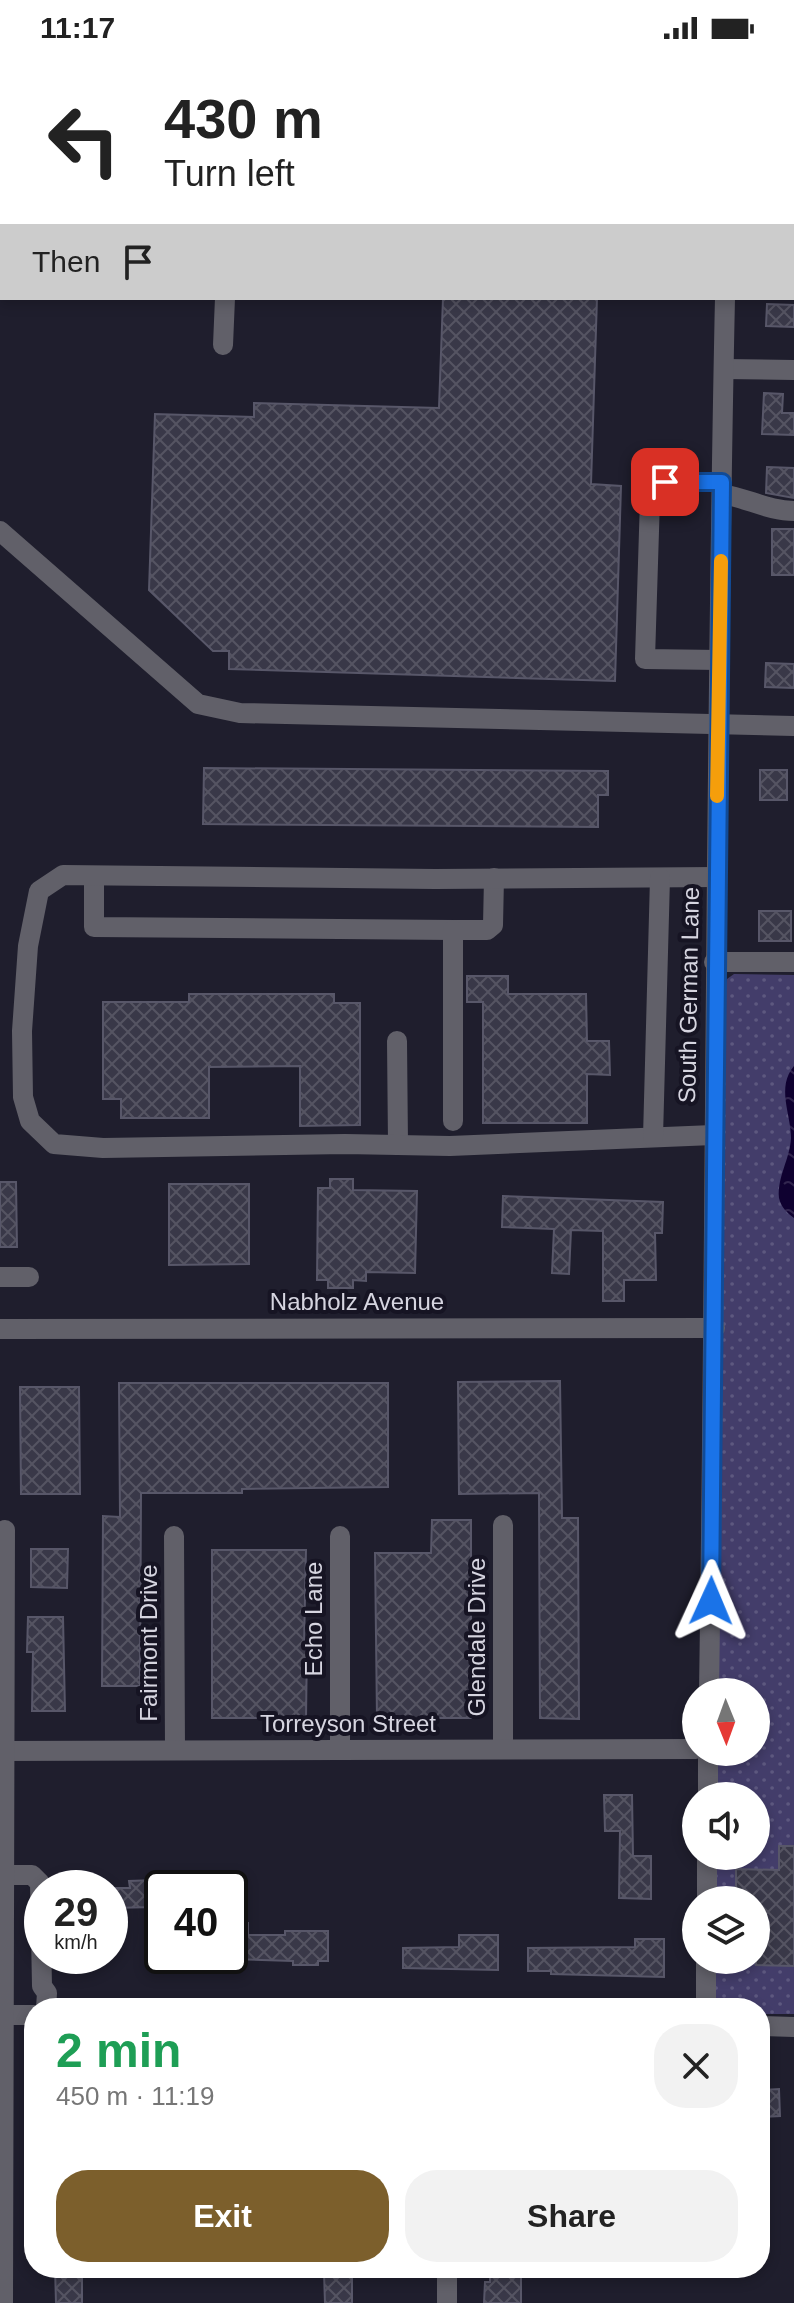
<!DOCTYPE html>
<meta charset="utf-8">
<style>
body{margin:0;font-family:Helvetica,sans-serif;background:#f2f2f2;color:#222;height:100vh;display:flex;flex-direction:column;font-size:30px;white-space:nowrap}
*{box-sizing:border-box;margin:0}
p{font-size:26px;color:#767676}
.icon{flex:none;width:44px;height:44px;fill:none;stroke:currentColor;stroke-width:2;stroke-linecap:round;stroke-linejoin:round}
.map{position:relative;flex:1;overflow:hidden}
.details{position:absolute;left:24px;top:1942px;width:746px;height:280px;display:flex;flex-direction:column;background:#fff;border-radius:32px;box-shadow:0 4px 12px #0003}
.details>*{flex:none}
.banner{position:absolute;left:0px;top:0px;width:794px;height:244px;box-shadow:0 4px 12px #0003;background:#fff;color:#222;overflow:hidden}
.needle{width:52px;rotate:179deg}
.buttons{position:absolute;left:682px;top:1622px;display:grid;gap:16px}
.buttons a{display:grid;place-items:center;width:88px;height:88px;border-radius:50%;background:#fff;box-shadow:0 4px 12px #0003;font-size:40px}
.speed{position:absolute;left:24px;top:1814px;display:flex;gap:16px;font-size:40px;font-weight:700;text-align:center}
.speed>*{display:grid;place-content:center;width:104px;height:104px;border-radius:50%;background:#fff;box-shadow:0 4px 12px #0003;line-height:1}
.speed small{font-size:20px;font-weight:400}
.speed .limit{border:4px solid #111;border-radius:12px;background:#fff;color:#111}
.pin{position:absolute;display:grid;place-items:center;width:68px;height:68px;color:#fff;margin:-34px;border-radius:16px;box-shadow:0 4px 12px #0006}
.me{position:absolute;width:88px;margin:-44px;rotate:1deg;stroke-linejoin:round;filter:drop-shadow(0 0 6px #0008)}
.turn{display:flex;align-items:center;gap:28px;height:168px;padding:0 32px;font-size:36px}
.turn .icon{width:104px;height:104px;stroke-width:2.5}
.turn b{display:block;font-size:56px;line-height:68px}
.then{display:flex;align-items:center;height:76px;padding:0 32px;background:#0003;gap:16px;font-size:30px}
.round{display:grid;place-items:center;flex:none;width:84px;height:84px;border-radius:32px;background:#f2f2f2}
.summary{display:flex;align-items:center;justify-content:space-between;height:136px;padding:0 32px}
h1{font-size:48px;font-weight:700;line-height:60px;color:#1e9e55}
.action{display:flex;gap:16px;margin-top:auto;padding:16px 32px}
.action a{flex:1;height:92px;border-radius:32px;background:#7c5f2c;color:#fff;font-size:32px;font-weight:700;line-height:92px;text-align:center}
.action a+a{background:#f2f2f2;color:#222}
.status{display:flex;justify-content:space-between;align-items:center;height:56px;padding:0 40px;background:#fff;direction:ltr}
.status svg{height:22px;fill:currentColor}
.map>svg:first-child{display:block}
.park{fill:url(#park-dots)}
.water{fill:url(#water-ripples)}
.building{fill:url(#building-cross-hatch);stroke:#585769;stroke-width:2}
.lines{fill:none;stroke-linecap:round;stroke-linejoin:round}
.minor{stroke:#616069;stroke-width:20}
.route-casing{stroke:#114b97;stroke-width:20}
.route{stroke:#1a73e8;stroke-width:14}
.slow{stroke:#f59e0b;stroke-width:14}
.labels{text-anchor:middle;stroke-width:8;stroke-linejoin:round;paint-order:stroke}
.street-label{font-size:24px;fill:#d6d5e0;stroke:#161423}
</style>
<div class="status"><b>11:17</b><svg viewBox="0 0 49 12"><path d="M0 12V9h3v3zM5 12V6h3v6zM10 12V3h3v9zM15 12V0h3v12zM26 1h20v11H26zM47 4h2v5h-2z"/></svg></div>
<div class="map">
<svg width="794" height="2247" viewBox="0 0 794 2247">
<defs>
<pattern id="park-dots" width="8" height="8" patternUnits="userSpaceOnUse" patternTransform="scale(2)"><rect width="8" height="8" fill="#433d6a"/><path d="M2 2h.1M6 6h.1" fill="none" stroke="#5d587f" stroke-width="1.8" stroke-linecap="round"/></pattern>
<pattern id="water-ripples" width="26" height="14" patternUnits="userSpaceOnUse" patternTransform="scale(2)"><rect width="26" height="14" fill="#0f0130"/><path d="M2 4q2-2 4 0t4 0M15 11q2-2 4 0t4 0" fill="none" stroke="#31254e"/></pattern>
<pattern id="building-cross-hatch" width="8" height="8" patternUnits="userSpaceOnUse" patternTransform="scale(2)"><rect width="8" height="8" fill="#393848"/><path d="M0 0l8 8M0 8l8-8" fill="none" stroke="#555462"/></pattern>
</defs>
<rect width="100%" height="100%" fill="#1f1e2d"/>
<path class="park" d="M 734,918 L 794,919 L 794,1958 L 760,1958 L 760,1952 L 720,1952 L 716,1946 L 715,1904 L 756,1904 L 756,1844 L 715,1844 L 716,1800 L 756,1800 L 756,1740 L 717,1740 L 717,1696 L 756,1696 L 756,1636 L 718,1636 L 725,931 L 727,923 Z"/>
<path class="water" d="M 794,1010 L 794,1162 C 787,1157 781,1151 779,1142 C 777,1121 790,1103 791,1082 C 791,1058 776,1031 794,1010 Z"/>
<g class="building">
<path d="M 443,242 L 597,242 L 591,428 L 621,430 L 615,625 L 229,613 L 229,595 L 213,595 L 149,534 L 155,358 L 254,361 L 254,347 L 439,352 Z"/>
<path d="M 767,248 L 794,249 L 794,271 L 766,270 Z"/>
<path d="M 764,337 L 783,338 L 782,357 L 794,357 L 794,379 L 762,378 Z"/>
<path d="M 767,411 L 794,412 L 794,442 L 766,437 Z"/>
<rect x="772" y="473" width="22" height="46"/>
<path d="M 766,607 L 794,608 L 794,632 L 765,631 Z"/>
<path d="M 204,712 L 608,715 L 608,739 L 598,739 L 598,771 L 203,768 Z"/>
<rect x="760" y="714" width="27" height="30"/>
<rect x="759" y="855" width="32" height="30"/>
<path d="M 467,920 L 508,920 L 508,938 L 586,938 L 587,985 L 609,985 L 610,1019 L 587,1018 L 587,1067 L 483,1067 L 483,946 L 467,946 Z"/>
<path d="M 189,938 L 334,938 L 334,947 L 360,947 L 360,1069 L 300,1070 L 300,1010 L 209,1011 L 209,1062 L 121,1062 L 121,1043 L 103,1043 L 103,946 L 189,946 Z"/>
<path d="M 330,1123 L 353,1123 L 353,1134 L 417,1135 L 415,1217 L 366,1216 L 366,1225 L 353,1224 L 353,1232 L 328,1232 L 328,1224 L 317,1224 L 318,1132 L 330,1132 Z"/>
<path d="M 0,1126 L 16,1126 L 17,1191 L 0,1191 Z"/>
<path d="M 169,1128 L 249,1128 L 249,1208 L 169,1209 Z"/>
<path d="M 503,1140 L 663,1146 L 662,1177 L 655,1177 L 656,1224 L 624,1224 L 624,1245 L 603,1245 L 603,1175 L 571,1174 L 569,1218 L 552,1217 L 554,1173 L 502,1171 Z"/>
<path d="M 560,1325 L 562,1462 L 578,1462 L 579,1663 L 540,1662 L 539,1437 L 459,1438 L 458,1326 Z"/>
<path d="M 119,1327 L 388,1327 L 388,1431 L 242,1433 L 242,1437 L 141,1437 L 140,1630 L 102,1630 L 103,1460 L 120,1461 Z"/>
<path d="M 20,1331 L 79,1331 L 80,1438 L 21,1438 Z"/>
<path d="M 432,1464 L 471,1464 L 471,1662 L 377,1662 L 375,1497 L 431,1497 Z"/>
<path d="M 31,1493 L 68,1493 L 67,1532 L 31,1531 Z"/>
<path d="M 212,1494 L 306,1494 L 304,1589 L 307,1589 L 306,1662 L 212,1662 Z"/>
<path d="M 28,1561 L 63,1561 L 65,1655 L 32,1655 L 33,1596 L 27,1596 Z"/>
<path d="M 604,1739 L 632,1739 L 633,1800 L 651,1800 L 651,1843 L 619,1842 L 620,1775 L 605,1775 Z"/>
<path d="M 779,1790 L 794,1790 L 794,1910 L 756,1909 L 756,1844 L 736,1844 L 736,1813 L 779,1814 Z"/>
<path d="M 155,1824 L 156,1851 L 110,1852 L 110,1832 L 130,1832 L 129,1825 Z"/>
<path d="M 230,1867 L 248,1867 L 248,1879 L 285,1879 L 285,1875 L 328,1875 L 328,1905 L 318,1905 L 318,1909 L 293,1909 L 293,1905 L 230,1903 Z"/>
<path d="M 459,1879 L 498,1879 L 498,1914 L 403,1912 L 403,1892 L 459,1891 Z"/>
<path d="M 635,1883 L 664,1883 L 664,1921 L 551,1918 L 551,1915 L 528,1915 L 528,1892 L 635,1891 Z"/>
<path d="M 779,2033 L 780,2060 L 760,2061 L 760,2034 Z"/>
<path d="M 55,2212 L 82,2212 L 82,2247 L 56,2247 Z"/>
<path d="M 490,2212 L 521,2212 L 521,2247 L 484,2247 L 485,2226 L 490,2226 Z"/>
<path d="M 352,2216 L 352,2247 L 325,2247 L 324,2217 Z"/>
</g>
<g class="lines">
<g class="minor">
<path d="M 732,2 L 732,0"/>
<path d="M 223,289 L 225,242"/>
<path d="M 724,313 L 794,314"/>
<path d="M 722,438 C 747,442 769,455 794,455"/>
<path d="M 0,475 L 198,648 L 240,657 L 794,670"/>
<path d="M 719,604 L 645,603 L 650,443 L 665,426 L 722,426"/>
<path d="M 94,820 L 94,871 L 453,874 L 487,874 L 493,869 L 494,822"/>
<path d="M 714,906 L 794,906"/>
<path d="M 397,985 L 398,1089"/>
<path d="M 453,1065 L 453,874"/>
<path d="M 713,1079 L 450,1090 L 345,1088 L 103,1092 L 54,1088 L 30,1065 L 23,1041 L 22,975 L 28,890 L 39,835 L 63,819 L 435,823 L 716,821"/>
<path d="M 653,1081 L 660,822"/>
<path d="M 0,1221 L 29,1221"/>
<path d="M 0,1273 L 715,1272"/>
<path d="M 174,1480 L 175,1694"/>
<path d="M 709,1636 C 716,1171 715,707 725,242"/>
<path d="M 503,1693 L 503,1469"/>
<path d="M 340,1694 L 340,1480"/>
<path d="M 0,1695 L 696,1693"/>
<path d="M 708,1740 L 708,1696"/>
<path d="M 3,1819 L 32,1819 L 40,1827 L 42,1930 L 47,1937 L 46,1952"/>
<path d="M 707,1844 L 707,1800"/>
<path d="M 706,1952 L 706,1904"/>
<path d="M 0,1959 L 34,1959"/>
<path d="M 760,1970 L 794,1971"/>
<path d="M 3,2247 L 5,1474"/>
<path d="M 447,2247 L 447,2212"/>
</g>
</g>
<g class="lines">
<defs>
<path id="route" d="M 665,426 L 722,426 C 716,799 716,1172 711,1545"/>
</defs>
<use href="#route" class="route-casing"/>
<use href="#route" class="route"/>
<path class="slow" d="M 717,740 L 721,505"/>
</g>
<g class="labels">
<g class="street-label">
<text transform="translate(689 939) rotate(-89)" y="8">South German Lane</text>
<text x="357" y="1254">Nabholz Avenue</text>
<text transform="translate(314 1563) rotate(-90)" y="8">Echo Lane</text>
<text transform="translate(477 1581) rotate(-90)" y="8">Glendale Drive</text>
<text transform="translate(149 1587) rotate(-90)" y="8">Fairmont Drive</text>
<text x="348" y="1676">Torreyson Street</text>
</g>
</g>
</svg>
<div class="buttons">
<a><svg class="needle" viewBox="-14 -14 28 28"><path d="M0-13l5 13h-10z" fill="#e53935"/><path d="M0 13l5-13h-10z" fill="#767676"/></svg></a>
<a><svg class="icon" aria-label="sound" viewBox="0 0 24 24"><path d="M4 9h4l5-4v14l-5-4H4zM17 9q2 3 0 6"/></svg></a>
<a><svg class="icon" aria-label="layers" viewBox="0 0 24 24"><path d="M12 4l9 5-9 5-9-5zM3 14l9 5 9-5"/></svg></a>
</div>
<div class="speed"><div>29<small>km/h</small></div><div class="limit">40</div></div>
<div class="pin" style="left:665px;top:426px;background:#d93025"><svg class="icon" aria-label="arrive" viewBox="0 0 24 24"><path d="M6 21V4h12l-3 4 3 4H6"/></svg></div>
<svg class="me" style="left:711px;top:1545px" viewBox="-20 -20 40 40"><path d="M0-17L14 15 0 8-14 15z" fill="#1a73e8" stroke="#fff" stroke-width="4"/></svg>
<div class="banner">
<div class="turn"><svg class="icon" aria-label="left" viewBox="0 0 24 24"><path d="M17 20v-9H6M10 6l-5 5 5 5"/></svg><div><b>430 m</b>Turn left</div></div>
<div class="then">Then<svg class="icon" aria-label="arrive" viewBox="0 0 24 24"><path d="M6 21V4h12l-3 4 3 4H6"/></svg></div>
</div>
<section class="details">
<div class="summary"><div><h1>2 min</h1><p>450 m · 11:19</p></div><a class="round"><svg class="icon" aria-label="close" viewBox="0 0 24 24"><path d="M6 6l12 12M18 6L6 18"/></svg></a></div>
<div class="action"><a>Exit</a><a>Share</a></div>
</section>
</div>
